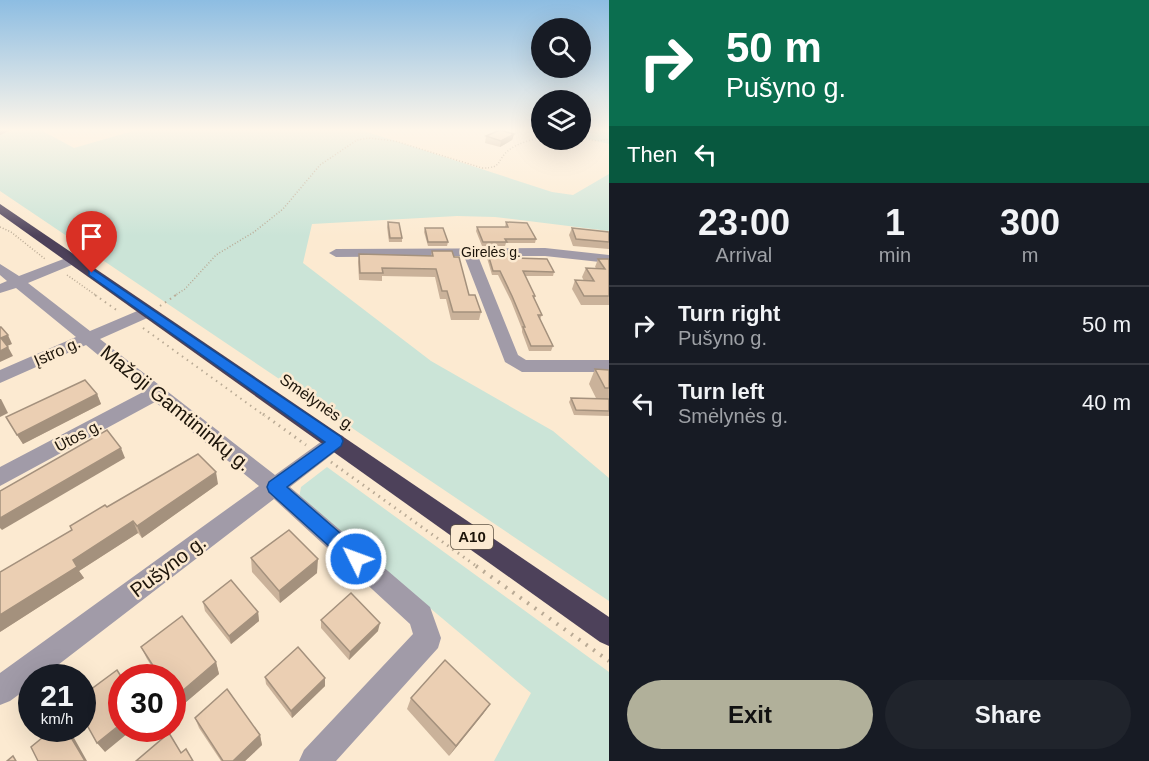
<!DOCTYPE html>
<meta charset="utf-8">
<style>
body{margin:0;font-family:Arial,sans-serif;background:#20242c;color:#f1f3f6;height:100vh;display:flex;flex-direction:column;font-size:22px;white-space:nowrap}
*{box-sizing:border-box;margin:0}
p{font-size:20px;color:#9ea1a6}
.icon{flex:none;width:33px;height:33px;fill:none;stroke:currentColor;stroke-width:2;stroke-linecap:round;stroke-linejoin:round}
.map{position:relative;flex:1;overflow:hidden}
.drawer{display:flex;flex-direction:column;background:#171b24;width:540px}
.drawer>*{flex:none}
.top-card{background:#0b6e4f;color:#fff;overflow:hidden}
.controls{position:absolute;left:531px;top:18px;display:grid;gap:12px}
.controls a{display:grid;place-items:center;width:60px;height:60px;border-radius:50%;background:#171b24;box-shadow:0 6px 24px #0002;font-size:30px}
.speed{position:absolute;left:18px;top:664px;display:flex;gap:12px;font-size:30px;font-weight:700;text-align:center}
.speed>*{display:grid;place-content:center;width:78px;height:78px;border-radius:50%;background:#171b24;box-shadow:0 6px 24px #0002;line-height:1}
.speed small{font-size:15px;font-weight:400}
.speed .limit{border:9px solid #d22;background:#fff;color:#111}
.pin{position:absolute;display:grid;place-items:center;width:51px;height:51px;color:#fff;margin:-62px -26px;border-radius:50% 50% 50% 0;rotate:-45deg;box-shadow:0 0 6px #0007}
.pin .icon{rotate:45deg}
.me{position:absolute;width:66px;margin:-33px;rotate:312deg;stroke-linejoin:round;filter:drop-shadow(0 0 4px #0008)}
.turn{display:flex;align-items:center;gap:21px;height:126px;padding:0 18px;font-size:27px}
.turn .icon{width:78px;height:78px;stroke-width:2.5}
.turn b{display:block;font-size:42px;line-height:51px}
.then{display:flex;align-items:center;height:57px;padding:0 18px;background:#0003;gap:12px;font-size:22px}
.eta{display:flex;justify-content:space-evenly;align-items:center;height:102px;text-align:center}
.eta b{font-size:36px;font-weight:700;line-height:42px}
.primary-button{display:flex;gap:12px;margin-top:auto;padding:12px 18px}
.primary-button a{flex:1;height:69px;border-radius:36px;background:#b1b09a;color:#111;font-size:24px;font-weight:700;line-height:69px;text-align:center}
.primary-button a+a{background:#20242c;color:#f1f3f6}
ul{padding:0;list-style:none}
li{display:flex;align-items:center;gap:18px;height:78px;padding:0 18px;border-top:2px solid #363941}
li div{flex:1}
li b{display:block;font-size:22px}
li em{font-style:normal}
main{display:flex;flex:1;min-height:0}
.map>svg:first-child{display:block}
.green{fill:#cbe4d7}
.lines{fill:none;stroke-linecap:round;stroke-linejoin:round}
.path-far3{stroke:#b9aa95;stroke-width:1.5;stroke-dasharray:1 2;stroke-linecap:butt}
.path-far2{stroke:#b9aa95;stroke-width:2;stroke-dasharray:1.5 4.5;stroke-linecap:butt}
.path-far1{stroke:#b9aa95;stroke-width:3;stroke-dasharray:1.5 5;stroke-linecap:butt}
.path{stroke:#b9aa95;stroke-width:4;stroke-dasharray:2 7;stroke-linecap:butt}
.minor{fill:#a19ba8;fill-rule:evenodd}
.highway{fill:#4d415a;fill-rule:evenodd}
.wall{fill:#cab29a}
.shaded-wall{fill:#a4917d}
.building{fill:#ebcfb3;stroke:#a4917d;stroke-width:1.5}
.route{fill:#1a73e8;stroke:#114b97;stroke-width:1.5}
.labels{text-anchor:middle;stroke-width:5;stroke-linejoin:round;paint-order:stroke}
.far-street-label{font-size:14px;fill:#1d150a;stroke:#fcead1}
.shield{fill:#fcead1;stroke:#605546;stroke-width:1.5}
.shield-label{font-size:15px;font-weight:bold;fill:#1d150a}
.street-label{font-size:16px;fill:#1d150a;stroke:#fcead1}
.near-street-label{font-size:20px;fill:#1d150a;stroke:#fcead1}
</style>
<main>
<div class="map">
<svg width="609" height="761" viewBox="0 0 609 761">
<rect width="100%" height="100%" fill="#fcead1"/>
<g class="green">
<path d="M 21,129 L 39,129 L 74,148 L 140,129 L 358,129 L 552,192 L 573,195 L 609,174 L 609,231 L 495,217 L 457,216 L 312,224 L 303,263 L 431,361 L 553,431 L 609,478 L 609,601 L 0,191 L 0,134 Z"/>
<path d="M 581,129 L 609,129 L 609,144 L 581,137 Z"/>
<path d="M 327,467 L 609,672 L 609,761 L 494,761 L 531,693 L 299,498 L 301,487 Z"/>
</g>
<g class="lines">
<g class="path-far3">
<path d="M 580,138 L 597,141 L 609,139"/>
<path d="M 0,227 L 11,232 L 45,259"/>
<path d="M 67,275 L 97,296"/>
<path d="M 174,296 L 185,289 L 216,255 L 254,232 L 283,209 L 320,165 L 357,140 L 369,138 L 395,141 L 482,168 C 504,168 495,161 509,150 C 518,143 531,140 542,137"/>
</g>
<g class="path-far2">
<path d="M 95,295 L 118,311"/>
<path d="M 160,306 L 176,295"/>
<path d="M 143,328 L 265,416"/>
</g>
<g class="path-far1">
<path d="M 263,414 L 306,445"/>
<path d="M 331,462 L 479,568"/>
</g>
<path class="path" d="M 476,566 L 609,661"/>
<g class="minor">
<path d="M 0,129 L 14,129 L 0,135 Z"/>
<path d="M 545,248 L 609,255 L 609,263 L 545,256 L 478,256 L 518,355 L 526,360 L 609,360 L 609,372 L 522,372 L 505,362 L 464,256 L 336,257 L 329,253 L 336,249 Z"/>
<path d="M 74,255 L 81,259 L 79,262 L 28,283 L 90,331 L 142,309 L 154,309 L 156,312 L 154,315 L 100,339 L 275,475 L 329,436 L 336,433 L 343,436 L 346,441 L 343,446 L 290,487 L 430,607 L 441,638 L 438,648 L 336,761 L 299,761 L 304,750 L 413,634 L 410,624 L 274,499 L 41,678 L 32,678 L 32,685 L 10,701 L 0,705 L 0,673 L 259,486 L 155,402 L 0,486 L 0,467 L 143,392 L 86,345 L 0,383 L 0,370 L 76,337 L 16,288 L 0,293 L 0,284 L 7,281 L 0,275 L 0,264 L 19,276 Z"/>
</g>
<path class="highway" d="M 0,204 L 609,617 L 609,646 L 600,642 L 0,214 Z"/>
</g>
<g class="wall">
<path d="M 514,134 L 512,140 L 500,147 L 485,143 L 486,136 Z"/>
<path d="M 388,222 L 402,238 L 402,242 L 389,242 L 387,227 Z"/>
<path d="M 506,222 L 536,239 L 535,243 L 506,243 L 505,246 L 482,246 L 476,231 L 477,227 L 505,227 Z"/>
<path d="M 425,228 L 448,242 L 447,246 L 428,246 L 424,232 Z"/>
<path d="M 572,228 L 609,232 L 609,249 L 573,246 L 569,235 Z"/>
<path d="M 432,251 L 469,295 L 481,312 L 479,320 L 451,320 L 446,299 L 440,299 L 435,277 L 382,276 L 382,281 L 359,280 L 358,262 L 359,254 L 431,256 Z"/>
<path d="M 488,254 L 515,258 L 554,272 L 553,276 L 525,276 L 535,296 L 534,299 L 542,315 L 540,319 L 553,346 L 551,351 L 529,351 L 522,332 L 522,329 L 511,301 L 498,275 L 492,275 L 487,258 Z"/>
<path d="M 598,259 L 609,259 L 609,305 L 581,305 L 572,289 L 575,280 L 584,281 L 582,277 L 586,268 L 596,268 L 595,267 Z"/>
<path d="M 595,369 L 609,370 L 609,416 L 574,415 L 569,402 L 571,398 L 596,398 L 589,384 Z"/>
<path d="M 97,394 L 101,404 L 23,444 L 6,417 Z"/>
<path d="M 218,484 L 142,538 L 138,533 L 79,571 L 84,578 L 0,632 L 107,507 Z"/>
<path d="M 251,558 L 317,573 L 280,603 L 252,572 Z"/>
<path d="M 203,602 L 258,612 L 259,621 L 231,644 L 205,611 Z"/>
<path d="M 321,620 L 378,631 L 349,660 L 321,628 Z"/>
<path d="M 141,647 L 216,662 L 219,674 L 179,708 L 172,699 L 172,678 L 159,678 L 147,659 Z"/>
<path d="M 265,677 L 325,678 L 325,686 L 292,718 L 266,684 Z"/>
<path d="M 411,698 L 490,704 L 483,714 L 449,756 L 407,709 Z"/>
<path d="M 195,718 L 260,735 L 262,745 L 245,761 L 221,761 L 199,728 Z"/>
</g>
<g class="shaded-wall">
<path d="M 514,134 L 512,140 L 500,147 L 501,141 Z"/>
<path d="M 8,335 L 12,344 L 5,347 L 1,338 Z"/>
<path d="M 8,347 L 13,356 L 0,362 L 0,351 Z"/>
<path d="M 97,394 L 101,404 L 23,444 L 17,435 Z"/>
<path d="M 0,399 L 1,399 L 8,413 L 0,417 Z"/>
<path d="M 121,448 L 125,458 L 2,530 L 0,528 L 0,518 Z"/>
<path d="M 216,472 L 218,484 L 142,538 L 137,526 Z"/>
<path d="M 133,521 L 138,533 L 79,571 L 84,578 L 0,632 L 0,615 L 73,560 Z"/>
<path d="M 318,559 L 317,573 L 280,603 L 279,591 Z"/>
<path d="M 258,612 L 259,621 L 231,644 L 229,636 Z"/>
<path d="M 380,623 L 378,631 L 349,660 L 350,652 Z"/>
<path d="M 216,662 L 219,674 L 179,708 L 174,698 Z"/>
<path d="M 325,678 L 325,686 L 292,718 L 291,711 Z"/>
<path d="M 490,704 L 483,714 L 449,756 L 456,746 Z"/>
<path d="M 122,723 L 122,729 L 133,729 L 105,752 L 97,743 Z"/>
<path d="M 66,729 L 69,729 L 87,761 L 85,761 Z"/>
<path d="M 260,735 L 262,745 L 245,761 L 233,761 Z"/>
</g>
<g class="building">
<path d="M 500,130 L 514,134 L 501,141 L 486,136 Z"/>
<path d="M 388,222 L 399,223 L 402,238 L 390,238 Z"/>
<path d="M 506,222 L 527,223 L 536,239 L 505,239 L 507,242 L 483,242 L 477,227 L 508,227 Z"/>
<path d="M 425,228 L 443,228 L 448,242 L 428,242 Z"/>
<path d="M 572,228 L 609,232 L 609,242 L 576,239 Z"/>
<path d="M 432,251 L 452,251 L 454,257 L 459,257 L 469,295 L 475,295 L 481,312 L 453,312 L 447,291 L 442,291 L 436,269 L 382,268 L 383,273 L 360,273 L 359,254 L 433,256 Z"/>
<path d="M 488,254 L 512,254 L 515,258 L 547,259 L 554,272 L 523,271 L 535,296 L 533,296 L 542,315 L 538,315 L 553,346 L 531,346 L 523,327 L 525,327 L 512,296 L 500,271 L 493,271 Z"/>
<path d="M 598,259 L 609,259 L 609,296 L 584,296 L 575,280 L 594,281 L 586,268 L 605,269 Z"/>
<path d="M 0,327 L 1,327 L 8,335 L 1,338 L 8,347 L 0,351 Z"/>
<path d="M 595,369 L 609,370 L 609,388 L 605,388 Z"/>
<path d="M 85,380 L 97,394 L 17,435 L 6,417 Z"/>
<path d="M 571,398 L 609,399 L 609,411 L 576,410 Z"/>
<path d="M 107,430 L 121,448 L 0,518 L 0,491 Z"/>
<path d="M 198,454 L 216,472 L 137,526 L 133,521 L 73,560 L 77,567 L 0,615 L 0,572 L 72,530 L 70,526 L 105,505 L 107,507 Z"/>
<path d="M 289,530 L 318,559 L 279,591 L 251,558 Z"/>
<path d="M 231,580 L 258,612 L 229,636 L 203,602 Z"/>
<path d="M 351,593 L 380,623 L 350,652 L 321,620 Z"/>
<path d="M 182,616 L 216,662 L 174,698 L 172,696 L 172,678 L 161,678 L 141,647 Z"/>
<path d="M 298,647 L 325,678 L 291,711 L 265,677 Z"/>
<path d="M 445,660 L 490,704 L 456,746 L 411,698 Z"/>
<path d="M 117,670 L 122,678 L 122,723 L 97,743 L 82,716 L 82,696 Z"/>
<path d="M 227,689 L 260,735 L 233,761 L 223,761 L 195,718 Z"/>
<path d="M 53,729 L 66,729 L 85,761 L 38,761 L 31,747 Z"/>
<path d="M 169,733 L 181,753 L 186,749 L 193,761 L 136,761 Z"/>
<path d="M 13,756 L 16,761 L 7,761 Z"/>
</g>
<linearGradient id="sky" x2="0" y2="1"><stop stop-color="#8dbde2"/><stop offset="0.55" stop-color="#fef6ea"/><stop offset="1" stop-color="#fef6ea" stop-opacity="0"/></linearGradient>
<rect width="609" height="236" fill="url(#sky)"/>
<path class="route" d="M 92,269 L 341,437 L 343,441 L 341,446 L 287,487 L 363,553 L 365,559 L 363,565 L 356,567 L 350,565 L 269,492 L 267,487 L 269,482 L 325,442 L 89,275 L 89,270 Z"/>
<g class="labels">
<g class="far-street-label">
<text x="491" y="257">Girelės g.</text>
</g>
<rect class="shield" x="451" y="525" width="42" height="24" rx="4.5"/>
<g class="shield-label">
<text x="472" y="542">A10</text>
</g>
<g class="street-label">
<text transform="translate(57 351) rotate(-24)" y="6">Įstro g.</text>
<text transform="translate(318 402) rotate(35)" y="6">Smėlynės g.</text>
<text transform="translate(78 435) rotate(-28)" y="6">Ūtos g.</text>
</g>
<g class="near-street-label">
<text transform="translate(176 408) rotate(39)" y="7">Mažoji Gamtininkų g.</text>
<text transform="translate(168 566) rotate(-37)" y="7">Pušyno g.</text>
</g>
</g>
</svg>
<div class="controls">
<a><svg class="icon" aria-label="search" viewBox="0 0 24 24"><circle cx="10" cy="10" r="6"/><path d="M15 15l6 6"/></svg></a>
<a><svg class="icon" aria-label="layers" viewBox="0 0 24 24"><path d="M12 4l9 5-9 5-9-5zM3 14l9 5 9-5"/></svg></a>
</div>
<div class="speed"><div>21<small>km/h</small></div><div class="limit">30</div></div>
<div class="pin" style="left:92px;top:273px;background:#d93025"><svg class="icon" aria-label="arrive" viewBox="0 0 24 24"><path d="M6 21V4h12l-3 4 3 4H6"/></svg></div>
<svg class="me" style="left:356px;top:559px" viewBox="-20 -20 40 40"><circle r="17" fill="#1a73e8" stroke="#fff" stroke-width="3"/><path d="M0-11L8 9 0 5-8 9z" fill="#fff"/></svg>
</div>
<section class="drawer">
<div class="top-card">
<div class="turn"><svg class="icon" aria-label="right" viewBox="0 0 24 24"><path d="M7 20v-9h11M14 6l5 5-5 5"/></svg><div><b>50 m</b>Pušyno g.</div></div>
<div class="then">Then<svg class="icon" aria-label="left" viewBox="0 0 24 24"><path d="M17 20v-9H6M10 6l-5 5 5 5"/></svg></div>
</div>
<div class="eta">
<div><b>23:00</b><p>Arrival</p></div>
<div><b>1</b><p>min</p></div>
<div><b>300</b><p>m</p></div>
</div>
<ul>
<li><svg class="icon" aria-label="right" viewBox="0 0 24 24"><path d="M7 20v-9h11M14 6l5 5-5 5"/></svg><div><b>Turn right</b><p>Pušyno g.</p></div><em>50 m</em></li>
<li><svg class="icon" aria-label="left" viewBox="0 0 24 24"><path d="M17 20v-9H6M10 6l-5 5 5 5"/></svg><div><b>Turn left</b><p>Smėlynės g.</p></div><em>40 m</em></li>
</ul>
<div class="primary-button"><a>Exit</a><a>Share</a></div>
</section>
</main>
